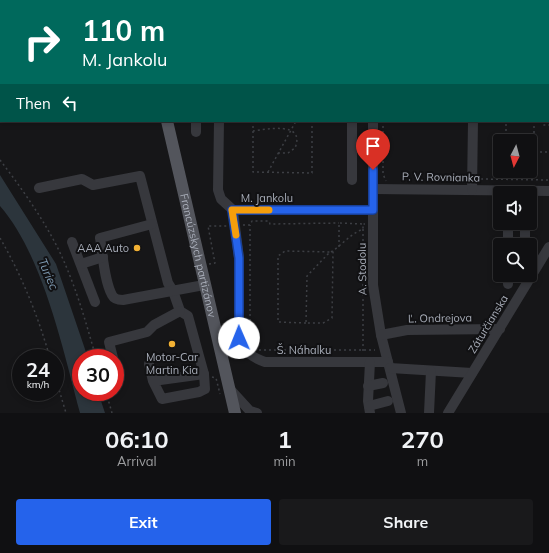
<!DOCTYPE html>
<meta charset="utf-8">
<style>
body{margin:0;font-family:Mulish,sans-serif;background:#19191b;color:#f1f3f6;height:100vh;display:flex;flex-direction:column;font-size:15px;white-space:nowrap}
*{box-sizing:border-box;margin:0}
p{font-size:13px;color:#9c9d9f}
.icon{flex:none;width:22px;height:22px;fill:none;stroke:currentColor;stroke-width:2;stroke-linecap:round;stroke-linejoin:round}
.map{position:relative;height:413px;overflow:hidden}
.drawer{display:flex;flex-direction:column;background:#101012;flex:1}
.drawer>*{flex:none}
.banner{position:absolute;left:0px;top:0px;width:549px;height:122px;box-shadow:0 2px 6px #0003,0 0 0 1px #303032;background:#00695c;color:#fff;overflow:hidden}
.needle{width:26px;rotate:186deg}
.tools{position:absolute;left:493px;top:134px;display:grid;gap:8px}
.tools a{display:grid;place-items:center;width:44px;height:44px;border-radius:4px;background:#101012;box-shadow:0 2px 6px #0003,0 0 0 1px #303032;font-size:20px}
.speed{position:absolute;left:12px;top:349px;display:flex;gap:8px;font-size:20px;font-weight:700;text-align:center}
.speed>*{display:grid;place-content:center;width:52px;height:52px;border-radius:50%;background:#101012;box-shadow:0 2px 6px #0003,0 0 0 1px #303032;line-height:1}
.speed small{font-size:10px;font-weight:400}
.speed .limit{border:6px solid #d22;background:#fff;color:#111}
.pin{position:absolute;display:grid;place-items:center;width:34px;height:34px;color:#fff;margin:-41px -17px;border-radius:50% 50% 50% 0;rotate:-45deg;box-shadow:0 0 4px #0007}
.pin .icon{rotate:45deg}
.me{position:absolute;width:44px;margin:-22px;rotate:359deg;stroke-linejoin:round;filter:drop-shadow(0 0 3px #0008)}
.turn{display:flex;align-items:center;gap:14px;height:84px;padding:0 16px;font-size:18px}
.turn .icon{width:52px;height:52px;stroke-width:2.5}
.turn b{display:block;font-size:28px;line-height:34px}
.then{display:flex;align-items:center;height:38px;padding:0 16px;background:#0003;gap:8px;font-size:15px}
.eta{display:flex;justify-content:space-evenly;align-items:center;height:68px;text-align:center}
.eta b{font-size:24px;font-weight:700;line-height:28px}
.primary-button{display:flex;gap:8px;margin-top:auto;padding:8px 16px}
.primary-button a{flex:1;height:46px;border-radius:4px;background:#2563eb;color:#fff;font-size:16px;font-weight:700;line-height:46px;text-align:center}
.primary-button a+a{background:#19191b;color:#f1f3f6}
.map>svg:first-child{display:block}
.water{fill:#2c353c}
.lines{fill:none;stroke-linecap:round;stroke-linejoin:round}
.path{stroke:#3d3f44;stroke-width:1.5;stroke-dasharray:2 3;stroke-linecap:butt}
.minor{stroke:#37383d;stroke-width:10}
.major{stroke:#53555c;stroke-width:12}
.route-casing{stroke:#184099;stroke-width:10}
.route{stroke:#2563eb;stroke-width:7}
.slow{stroke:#f59e0b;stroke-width:7}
.poi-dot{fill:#f2b134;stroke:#111113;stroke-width:1.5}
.labels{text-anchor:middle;stroke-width:4;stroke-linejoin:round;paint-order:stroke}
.street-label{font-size:11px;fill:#a8adb8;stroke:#111113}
.poi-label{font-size:11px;fill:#a8adb8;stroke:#111113;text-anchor:end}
.water-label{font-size:12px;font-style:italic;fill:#7f9bb3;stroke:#111113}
</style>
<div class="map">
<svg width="549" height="413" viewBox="0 0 549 413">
<rect width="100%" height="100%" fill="#161618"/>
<path class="water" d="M 0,175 L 56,264 L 88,358 L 81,358 L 81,392 L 98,392 L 105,413 L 80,413 C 63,350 43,255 0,206 Z"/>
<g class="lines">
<g class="path">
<path d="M 384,1 L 384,0"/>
<path d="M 436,1 L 436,0"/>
<path d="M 548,86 L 549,86"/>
<path d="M 253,121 L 253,172 L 312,173 L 312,121"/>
<path d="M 383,121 L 383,174 L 386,181"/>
<path d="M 534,121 L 534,152"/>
<path d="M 540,121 L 544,125 L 549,125"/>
<path d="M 253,131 C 266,129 306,121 295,148 L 288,153 L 278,153"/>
<path d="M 506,141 L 506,121"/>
<path d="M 530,152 L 549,152"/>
<path d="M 0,160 C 17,182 34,206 48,230 C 71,269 84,315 96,358"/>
<path d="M 268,172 L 296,121"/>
<path d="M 481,179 L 549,180"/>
<path d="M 243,225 L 250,225 L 252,221 L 269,221 L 270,224 L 339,223"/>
<path d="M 363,229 L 363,351"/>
<path d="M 0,238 C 22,276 38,316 50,358"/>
<path d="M 339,247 L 339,223 L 363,224"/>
<path d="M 209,264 L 215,263 L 208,226 L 227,226"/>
<path d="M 306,323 L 278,322 L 278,256 L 285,251 L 333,252 L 332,318 L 323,323 L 306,323 L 307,276 L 328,254 C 340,247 350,234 363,229 L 363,224 L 365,224"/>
<path d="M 250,331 L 250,225"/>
<path d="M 250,332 L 251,340"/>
<path d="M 259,350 L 375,350"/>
<path d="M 55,376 L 66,413"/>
<path d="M 212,377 L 216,378 L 220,394"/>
<path d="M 106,392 L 112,413"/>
</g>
<g class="minor">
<path d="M 374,1 L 374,0"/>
<path d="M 481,1 L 481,0"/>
<path d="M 548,53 L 549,53"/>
<path d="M 219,121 L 218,190 L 221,199 L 233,210 L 373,210"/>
<path d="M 373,121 L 373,285 L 381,335 L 401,413"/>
<path d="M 196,132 L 196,121"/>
<path d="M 352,180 L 352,121"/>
<path d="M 39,188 L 82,179 L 93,185 L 140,176 L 168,283 L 173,291 L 180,311 L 188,316 L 204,374"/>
<path d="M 373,189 L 549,191"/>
<path d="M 472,190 L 473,121"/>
<path d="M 233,210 L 239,258 L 239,338 C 245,352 251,357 265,362 L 388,362"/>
<path d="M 508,223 L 508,245"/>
<path d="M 152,224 L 100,238 C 103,255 104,280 112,295 C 114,299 119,300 123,300 L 204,285"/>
<path d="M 72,242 L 95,302"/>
<path d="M 525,245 L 525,223"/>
<path d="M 81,264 L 103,257"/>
<path d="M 508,275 L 508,284"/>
<path d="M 381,335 L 407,330 L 500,329"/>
<path d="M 113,358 L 109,342 L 147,332 L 154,325 L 180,311"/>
<path d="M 370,362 L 368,401 L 370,413"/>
<path d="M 149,364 L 153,381 L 162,399 L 199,392 L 205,389 L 204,374 L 153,381"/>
<path d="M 390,368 L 472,373"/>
<path d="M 115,369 L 116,373"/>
<path d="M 368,386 L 383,383"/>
<path d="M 229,388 L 250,411 L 257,413"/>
<path d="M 369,406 L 388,401"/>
<path d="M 429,413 L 431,371"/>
<path d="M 448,413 L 549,247"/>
</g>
<g class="major">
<path d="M 124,0 L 124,1"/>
<path id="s1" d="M 167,121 L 235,413"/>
</g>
</g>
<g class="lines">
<defs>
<path id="route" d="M 239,338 L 239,258 L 232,210 L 373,210 L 373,170"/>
</defs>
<use href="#route" class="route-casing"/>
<use href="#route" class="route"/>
<path class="slow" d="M 236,235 L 232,210 L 269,210"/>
</g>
<g class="poi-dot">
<circle cx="137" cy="248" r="4"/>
<circle cx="172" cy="344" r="4"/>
</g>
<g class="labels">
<g class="street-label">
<text transform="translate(441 177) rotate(1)" y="4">P. V. Rovnianka</text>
<text x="267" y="202">M. Jankolu</text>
<text dy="4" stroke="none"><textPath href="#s1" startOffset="138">Francúzskych partizánov</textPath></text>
<text transform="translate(362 269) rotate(-91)" y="4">A. Stodolu</text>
<text transform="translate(440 318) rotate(-1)" y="4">Ľ. Ondrejova</text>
<text transform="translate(488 324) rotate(-59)" y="4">Záturčianska</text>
<text x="304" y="354">Š. Náhalku</text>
</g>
<g class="poi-label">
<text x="129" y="252">AAA Auto</text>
<text x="172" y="361" text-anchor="middle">Motor-Car<tspan x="172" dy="13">Martin Kia</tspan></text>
</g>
<g class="water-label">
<text transform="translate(48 274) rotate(67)" y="4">Turiec</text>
</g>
</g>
</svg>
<div class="tools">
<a><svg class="needle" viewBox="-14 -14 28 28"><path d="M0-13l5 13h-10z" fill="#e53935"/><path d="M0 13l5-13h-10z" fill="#9c9d9f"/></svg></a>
<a><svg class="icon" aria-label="sound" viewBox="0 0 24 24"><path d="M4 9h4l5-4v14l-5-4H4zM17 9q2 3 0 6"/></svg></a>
<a><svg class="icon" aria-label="search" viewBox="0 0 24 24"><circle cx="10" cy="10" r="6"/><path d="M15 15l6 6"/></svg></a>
</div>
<div class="speed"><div>24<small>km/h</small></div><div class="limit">30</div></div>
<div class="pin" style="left:373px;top:170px;background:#d93025"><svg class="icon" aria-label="arrive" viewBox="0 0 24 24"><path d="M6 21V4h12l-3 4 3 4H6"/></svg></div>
<svg class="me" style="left:239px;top:338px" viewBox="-20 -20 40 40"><circle r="19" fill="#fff"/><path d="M0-13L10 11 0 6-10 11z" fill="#2563eb"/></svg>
<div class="banner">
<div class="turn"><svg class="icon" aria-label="right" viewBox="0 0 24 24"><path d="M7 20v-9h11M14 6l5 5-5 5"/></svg><div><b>110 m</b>M. Jankolu</div></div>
<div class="then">Then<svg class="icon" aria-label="left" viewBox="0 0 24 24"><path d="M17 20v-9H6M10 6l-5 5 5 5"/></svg></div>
</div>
</div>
<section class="drawer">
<div class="eta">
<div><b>06:10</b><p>Arrival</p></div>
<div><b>1</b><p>min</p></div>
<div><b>270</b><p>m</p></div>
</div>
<div class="primary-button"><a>Exit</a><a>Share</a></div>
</section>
